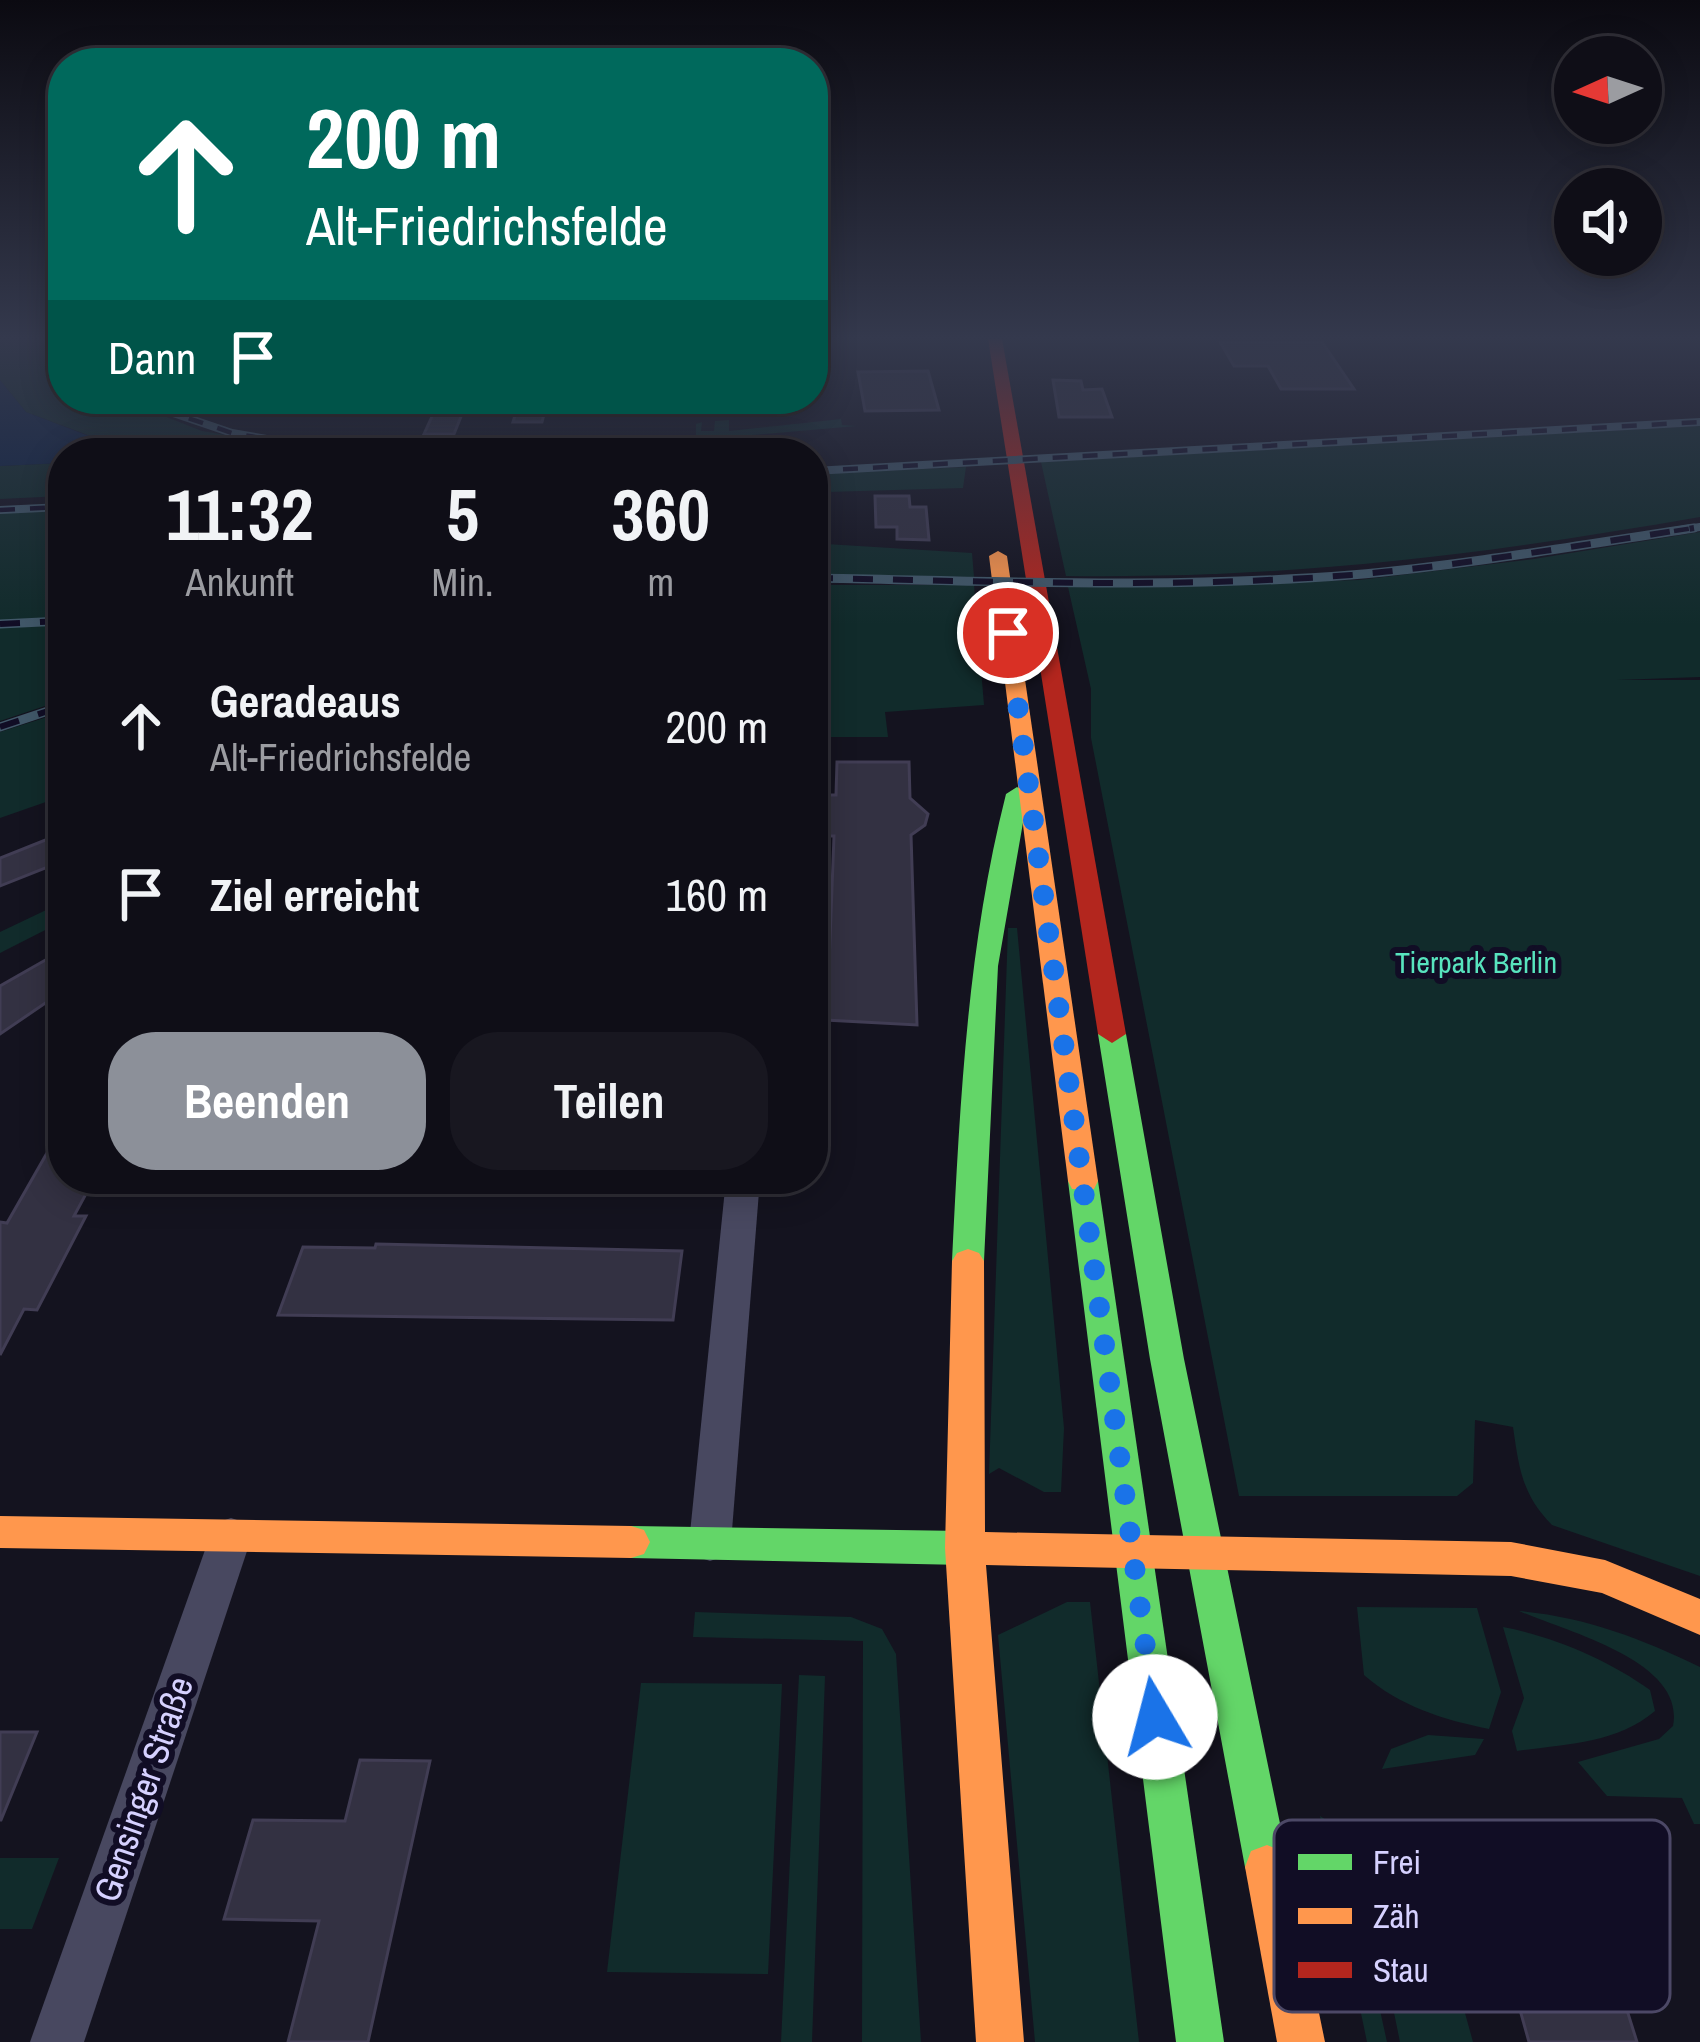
<!DOCTYPE html>
<html lang="de">
<meta charset="utf-8">
<style>
body{margin:0;font-family:"Archivo Narrow",sans-serif;background:#181720;color:#f1f3f6;height:100vh;display:flex;flex-direction:column;font-size:45px;white-space:nowrap}
*{box-sizing:border-box;margin:0}
p{font-size:39px;color:#9b9ca1}
.icon{flex:none;width:66px;height:66px;fill:none;stroke:currentColor;stroke-width:2;stroke-linecap:round;stroke-linejoin:round}
.map{position:relative;flex:1;overflow:hidden}
.sheet{position:absolute;left:48px;top:438px;width:780px;height:756px;display:flex;flex-direction:column;background:#0f0e17;border-radius:48px;box-shadow:0 6px 30px #0003,0 0 0 3px #2f2e36}
.sheet>*{flex:none}
.top-card{position:absolute;left:48px;top:48px;width:780px;height:366px;border-radius:48px;box-shadow:0 6px 30px #0003,0 0 0 3px #2f2e36;background:#00695c;color:#fff;overflow:hidden}
.needle{width:78px;rotate:267deg}
.controls{position:absolute;left:1554px;top:36px;display:grid;gap:24px}
.controls a{display:grid;place-items:center;width:108px;height:108px;border-radius:50%;background:#0f0e17;box-shadow:0 6px 30px #0003,0 0 0 3px #2f2e36;font-size:60px}
.pin{position:absolute;display:grid;place-items:center;width:102px;height:102px;color:#fff;margin:-51px;border:6px solid #fff;border-radius:50%;box-shadow:0 3px 12px #0007}
.me{position:absolute;width:132px;margin:-66px;rotate:352deg;stroke-linejoin:round;filter:drop-shadow(0 0 9px #0008)}
.turn{display:flex;align-items:center;gap:42px;height:252px;padding:0 60px;font-size:54px}
.turn .icon{width:156px;height:156px;stroke-width:2.5}
.turn b{display:block;font-size:84px;line-height:102px}
.then{display:flex;align-items:center;height:114px;padding:0 60px;background:#0003;gap:24px;font-size:45px}
.eta{display:flex;justify-content:space-evenly;align-items:center;height:204px;text-align:center}
.eta b{font-size:72px;font-weight:700;line-height:84px}
.primary-button{display:flex;gap:24px;margin-top:auto;padding:24px 60px}
.primary-button a{flex:1;height:138px;border-radius:48px;background:#8c9099;color:#fff;font-size:48px;font-weight:700;line-height:138px;text-align:center}
.primary-button a+a{background:#181720;color:#f1f3f6}
ul{padding:0;list-style:none}
li{display:flex;align-items:center;gap:36px;height:168px;padding:0 60px}
li div{flex:1}
li b{display:block;font-size:45px}
li em{font-style:normal}
.map>svg:first-child{display:block}
.green{fill:#112b2b}
.water{fill:#0b2144}
.building{fill:#333142;stroke:#413d54;stroke-width:3}
.lines{fill:none;stroke-linecap:round;stroke-linejoin:round}
.street{fill:#484860;fill-rule:evenodd}
.fast{fill:#63d668;fill-rule:evenodd}
.slow{fill:#ff974d;fill-rule:evenodd}
.jam{fill:#b3261e;fill-rule:evenodd}
.rail-far1-casing{stroke:#415869;stroke-width:8}
.rail-casing{stroke:#415869;stroke-width:9}
.rail-far1{stroke:#110d25;stroke-width:4.5;stroke-dasharray:15;stroke-linecap:butt}
.rail{stroke:#110d25;stroke-width:6;stroke-dasharray:20;stroke-linecap:butt}
.route{stroke:#1a73e8;stroke-width:21;stroke-dasharray:0 37.8}
.labels{text-anchor:middle;stroke-width:12;stroke-linejoin:round;paint-order:stroke}
.park-label{font-size:30px;fill:#58e4be;stroke:#110d25}
.near-street-label{font-size:36px;fill:#d6d1ff;stroke:#110d25}
.key{fill:#110d25;stroke:#4c4866;stroke-width:3}
.key-label{font-size:33px;fill:#d6d1ff}
</style>
<div class="map">
<svg width="1700" height="2042" viewBox="0 0 1700 2042">
<rect width="100%" height="100%" fill="#14131f"/>
<g class="green">
<path d="M 0,339 L 47,339 L 63,361 L 63,399 L 121,399 L 202,431 L 335,453 L 121,453 L 125,449 L 26,412 L 0,380 Z"/>
<path d="M 841,419 L 842,425 L 857,426 L 706,439 L 696,436 L 696,424 L 702,422 L 701,431 L 714,431 L 715,421 L 729,420 L 729,431 Z"/>
<path d="M 1700,426 L 1700,517 C 1481,555 1289,579 1066,576 L 1041,462 Z"/>
<path d="M 63,463 L 63,496 L 0,499 L 0,466 Z"/>
<path d="M 966,467 L 963,488 L 827,492 L 826,544 L 972,553 L 974,577 L 813,575 L 813,474 Z"/>
<path d="M 63,510 L 63,619 L 0,621 L 0,513 Z"/>
<path d="M 1700,532 L 1700,677 L 1617,680 L 1700,680 L 1700,1576 L 1552,1525 C 1522,1495 1519,1468 1513,1427 L 1475,1420 L 1473,1483 L 1457,1496 L 1239,1496 L 1091,738 L 1091,689 L 1068,587 L 1359,580 L 1534,559 Z"/>
<path d="M 813,585 L 974,585 L 984,705 L 885,712 L 888,737 L 813,737 Z"/>
<path d="M 63,625 L 63,700 L 0,721 L 0,627 Z"/>
<path d="M 63,712 L 63,796 L 0,818 L 0,732 Z"/>
<path d="M 63,902 L 63,921 L 0,953 L 0,932 Z"/>
<path d="M 1008,928 L 1017,928 L 1064,1428 L 1061,1492 L 1044,1492 L 999,1468 L 989,1474 Z"/>
<path d="M 1067,1602 L 1090,1602 L 1139,2042 L 1035,2042 L 998,1635 Z"/>
<path d="M 1357,1607 L 1477,1608 L 1501,1692 L 1489,1729 C 1444,1720 1399,1706 1364,1675 Z"/>
<path d="M 1519,1611 C 1585,1617 1640,1638 1700,1667 L 1700,1824 L 1694,1824 L 1682,1798 L 1607,1796 L 1578,1762 L 1659,1739 L 1673,1726 C 1686,1661 1567,1632 1519,1611 Z"/>
<path d="M 695,1612 L 851,1617 L 882,1629 L 896,1654 L 921,2042 L 862,2042 L 863,1641 L 693,1637 Z"/>
<path d="M 1503,1627 C 1552,1636 1609,1660 1650,1690 L 1655,1711 C 1616,1744 1565,1744 1517,1751 L 1512,1731 L 1524,1698 Z"/>
<path d="M 799,1675 L 825,1676 L 812,2042 L 781,2042 Z"/>
<path d="M 641,1683 L 782,1684 L 768,1974 L 607,1972 Z"/>
<path d="M 1428,1735 L 1484,1739 L 1475,1755 L 1382,1769 L 1391,1749 Z"/>
<path d="M 1320,1816 L 1340,1829 L 1387,2042 L 1367,2042 Z"/>
<path d="M 1358,1836 L 1417,1839 L 1473,2042 L 1400,2042 Z"/>
<path d="M 0,1858 L 59,1858 L 32,1929 L 0,1929 Z"/>
</g>
<path class="water" d="M 0,380 L 26,412 L 126,450 L 63,453 L 63,463 L 0,466 Z"/>
<g class="building">
<path d="M 1220,342 L 1322,342 L 1354,389 L 1281,389 L 1268,366 L 1234,366 Z"/>
<path d="M 928,371 L 939,410 L 865,411 L 858,372 Z"/>
<path d="M 1053,380 L 1081,381 L 1083,390 L 1102,389 L 1112,417 L 1059,417 Z"/>
<path d="M 440,399 L 468,399 L 454,434 L 424,434 Z"/>
<path d="M 520,399 L 548,399 L 542,422 L 513,422 Z"/>
<path d="M 875,496 L 909,496 L 910,507 L 926,507 L 929,540 L 897,539 L 897,527 L 876,527 Z"/>
<path d="M 837,762 L 909,762 L 910,798 L 928,814 L 925,825 L 911,835 L 917,1025 L 826,1020 L 827,1006 L 813,1006 L 813,965 L 829,966 L 834,836 L 813,836 L 813,795 L 836,795 Z"/>
<path d="M 63,833 L 63,861 L 0,886 L 0,858 Z"/>
<path d="M 63,950 L 63,991 L 0,1034 L 0,986 Z"/>
<path d="M 63,1125 L 63,1179 L 94,1179 L 74,1216 L 86,1216 L 37,1310 L 24,1309 L 0,1355 L 0,1222 L 7,1223 Z"/>
<path d="M 376,1244 L 682,1251 L 673,1320 L 278,1315 L 303,1247 L 375,1248 Z"/>
<path d="M 0,1732 L 37,1732 L 1,1820 L 0,1820 Z"/>
<path d="M 360,1760 L 430,1761 L 368,2042 L 288,2042 L 319,1921 L 224,1919 L 253,1820 L 345,1821 Z"/>
<path d="M 1479,1863 L 1581,1864 L 1637,2042 L 1529,2042 Z"/>
</g>
<g class="lines">
<g class="street">
<path d="M 726,1179 L 760,1179 L 731,1543 L 725,1556 L 710,1561 L 695,1556 L 689,1543 Z"/>
<path d="M 231,1518 L 246,1523 L 252,1536 L 84,2042 L 30,2042 L 210,1536 L 216,1523 Z"/>
</g>
<g class="fast">
<path d="M 1017,787 L 1028,794 L 998,966 L 984,1261 L 979,1269 L 968,1273 L 957,1269 L 952,1261 C 960,1103 967,948 1006,794 Z"/>
<path d="M 1112,1025 L 1126,1034 L 1184,1359 L 1289,1867 L 1283,1883 L 1267,1889 L 1251,1883 L 1245,1867 L 1150,1359 L 1098,1034 Z"/>
<path d="M 1083,1170 L 1094,1173 L 1098,1181 L 1224,2042 L 1176,2042 L 1068,1181 L 1072,1173 Z"/>
<path d="M 631,1526 L 964,1531 L 977,1536 L 983,1548 L 977,1560 L 964,1565 L 631,1558 L 618,1554 L 612,1542 L 618,1530 Z"/>
</g>
<g class="slow">
<path d="M 998,551 L 1007,556 L 1098,1181 L 1094,1189 L 1072,1189 L 1068,1181 L 989,556 Z"/>
<path d="M 968,1249 L 979,1253 L 984,1261 L 985,1532 L 1511,1542 L 1605,1560 L 1700,1599 L 1700,1635 L 1602,1593 L 1511,1576 L 986,1565 L 1024,2042 L 976,2042 L 945,1548 L 952,1261 L 957,1253 Z"/>
<path d="M 0,1516 L 631,1526 L 644,1530 L 650,1542 L 644,1554 L 631,1558 L 0,1548 Z"/>
<path d="M 1267,1845 L 1283,1851 L 1289,1867 L 1325,2042 L 1277,2042 L 1245,1867 L 1251,1851 Z"/>
</g>
<path class="jam" d="M 988,339 L 1002,339 L 1126,1034 L 1112,1043 L 1098,1034 Z"/>
<defs>
<g id="rail-far1">
<path d="M 55,339 L 63,351"/>
<path d="M 132,399 L 232,433 L 348,453"/>
<path d="M 813,471 L 1700,422"/>
<path d="M 0,510 L 63,507"/>
<path d="M 1674,531 L 1700,527"/>
</g>
<g id="rail">
<path d="M 813,578 C 992,581 1172,589 1351,575 C 1466,565 1580,545 1694,528"/>
<path d="M 0,624 L 63,621"/>
<path d="M 0,727 L 63,706"/>
</g>
</defs>
<use href="#rail-far1" class="rail-far1-casing"/>
<use href="#rail" class="rail-casing"/>
<use href="#rail-far1" class="rail-far1"/>
<use href="#rail" class="rail"/>
</g>
<linearGradient id="sky" x2="0" y2="1"><stop stop-color="#0b0a11"/><stop offset="0.54" stop-color="#34394d"/><stop offset="1" stop-color="#34394d" stop-opacity="0"/></linearGradient>
<rect width="1700" height="625" fill="url(#sky)"/>
<g class="lines">
<path class="route" d="M 1008,633 L 1155,1717"/>
</g>
<g class="labels">
<g class="park-label">
<text x="1476" y="973">Tierpark Berlin</text>
</g>
<g class="near-street-label">
<text transform="translate(143 1789) rotate(-71)" y="13">Gensinger Straße</text>
</g>
</g>
<rect x="1274" y="1820" width="396" height="192" rx="18" class="key"/>
<rect x="1298" y="1854" width="54" height="16" fill="#63d668"/>
<rect x="1298" y="1908" width="54" height="16" fill="#ff974d"/>
<rect x="1298" y="1962" width="54" height="16" fill="#b3261e"/>
<g class="key-label">
<text x="1373" y="1874">Frei</text>
<text x="1373" y="1928">Zäh</text>
<text x="1373" y="1982">Stau</text>
</g>
</svg>
<div class="controls">
<a><svg class="needle" viewBox="-14 -14 28 28"><path d="M0-13l5 13h-10z" fill="#e53935"/><path d="M0 13l5-13h-10z" fill="#9b9ca1"/></svg></a>
<a><svg class="icon" aria-label="sound" viewBox="0 0 24 24"><path d="M4 9h4l5-4v14l-5-4H4zM17 9q2 3 0 6"/></svg></a>
</div>
<div class="pin" style="left:1008px;top:633px;background:#d93025"><svg class="icon" aria-label="arrive" viewBox="0 0 24 24"><path d="M6 21V4h12l-3 4 3 4H6"/></svg></div>
<svg class="me" style="left:1155px;top:1717px" viewBox="-20 -20 40 40"><circle r="19" fill="#fff"/><path d="M0-13L10 11 0 6-10 11z" fill="#1a73e8"/></svg>
<div class="top-card">
<div class="turn"><svg class="icon" aria-label="ahead" viewBox="0 0 24 24"><path d="M12 20V5M6 11l6-6 6 6"/></svg><div><b>200 m</b>Alt-Friedrichsfelde</div></div>
<div class="then">Dann<svg class="icon" aria-label="arrive" viewBox="0 0 24 24"><path d="M6 21V4h12l-3 4 3 4H6"/></svg></div>
</div>
<section class="sheet">
<div class="eta">
<div><b>11:32</b><p>Ankunft</p></div>
<div><b>5</b><p>Min.</p></div>
<div><b>360</b><p>m</p></div>
</div>
<ul>
<li><svg class="icon" aria-label="ahead" viewBox="0 0 24 24"><path d="M12 20V5M6 11l6-6 6 6"/></svg><div><b>Geradeaus</b><p>Alt-Friedrichsfelde</p></div><em>200 m</em></li>
<li><svg class="icon" aria-label="arrive" viewBox="0 0 24 24"><path d="M6 21V4h12l-3 4 3 4H6"/></svg><div><b>Ziel erreicht</b></div><em>160 m</em></li>
</ul>
<div class="primary-button"><a>Beenden</a><a>Teilen</a></div>
</section>
</div>
